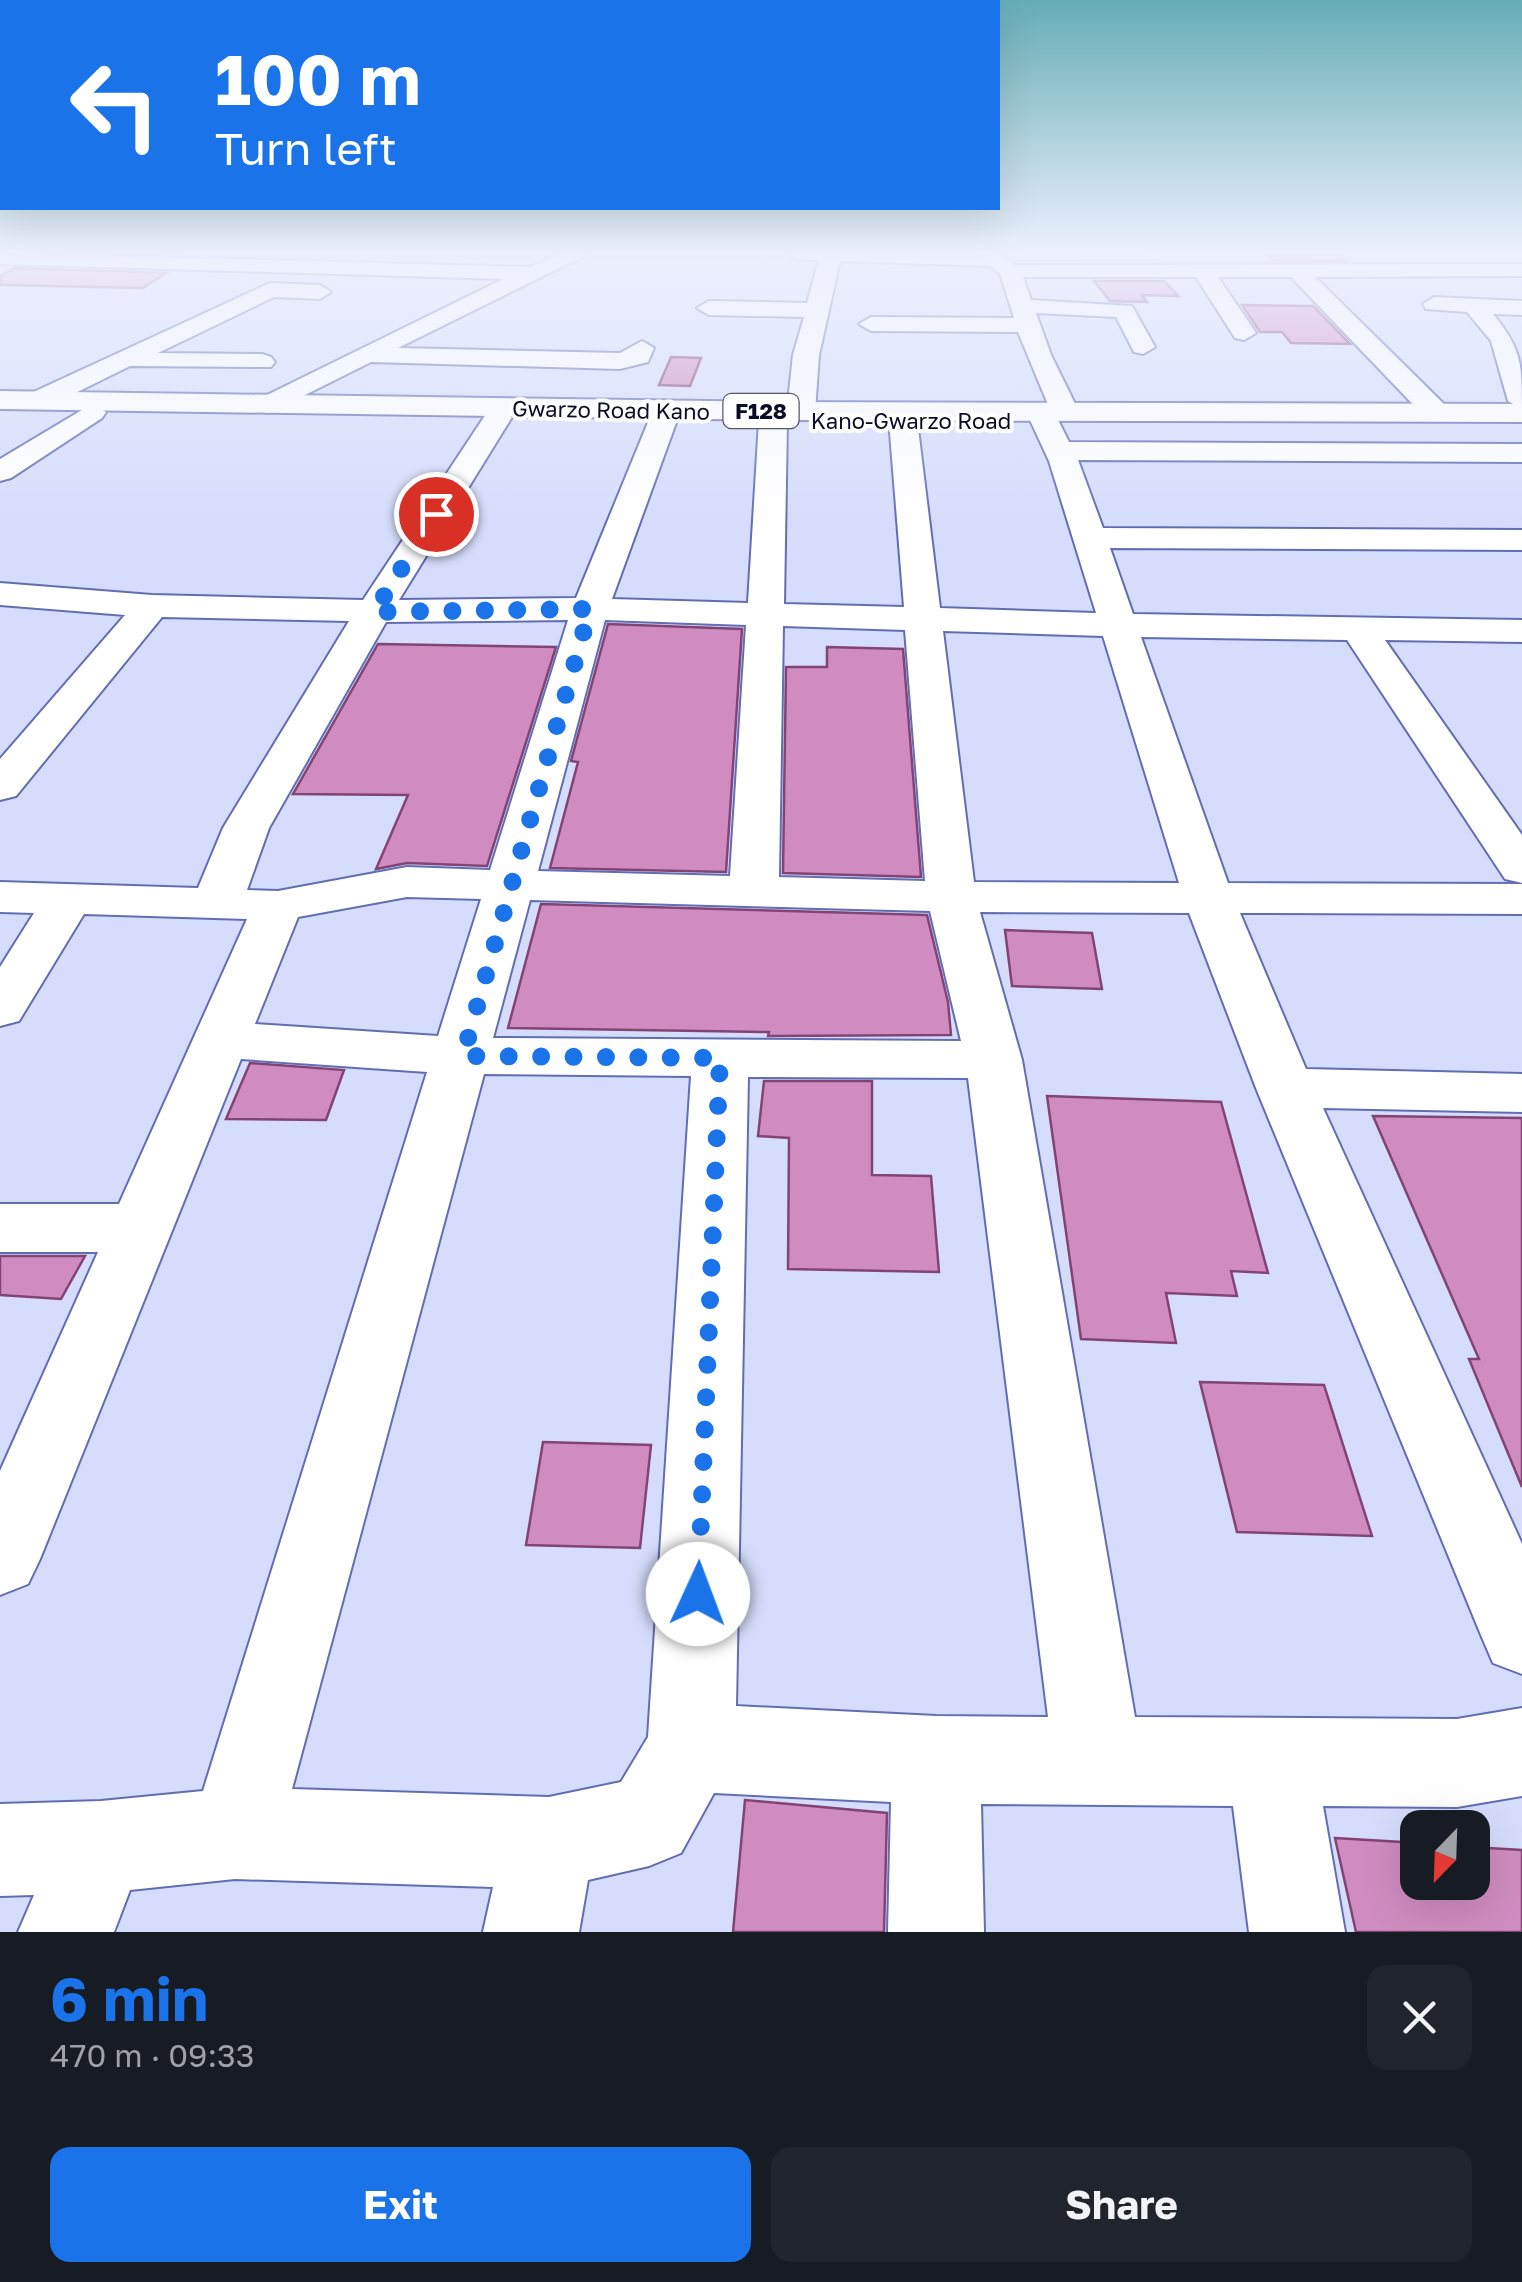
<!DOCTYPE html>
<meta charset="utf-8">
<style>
body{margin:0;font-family:"Golos Text",sans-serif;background:#20242c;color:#f1f3f6;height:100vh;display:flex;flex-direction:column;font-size:38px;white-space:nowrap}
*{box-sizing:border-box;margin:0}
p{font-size:32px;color:#9ea1a6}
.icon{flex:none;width:55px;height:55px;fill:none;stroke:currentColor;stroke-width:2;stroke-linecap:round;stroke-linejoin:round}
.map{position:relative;height:1932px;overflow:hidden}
.drawer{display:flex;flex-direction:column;background:#171b24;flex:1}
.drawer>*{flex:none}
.banner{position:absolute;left:0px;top:0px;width:1000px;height:210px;box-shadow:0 10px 40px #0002;background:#1a73e8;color:#fff;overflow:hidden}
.needle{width:65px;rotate:203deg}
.buttons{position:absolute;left:1400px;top:1810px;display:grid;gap:20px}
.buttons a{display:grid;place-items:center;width:90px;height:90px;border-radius:20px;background:#171b24;box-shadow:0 10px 40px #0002;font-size:50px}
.pin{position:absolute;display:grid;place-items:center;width:85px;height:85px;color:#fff;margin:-42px;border:5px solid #fff;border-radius:50%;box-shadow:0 2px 10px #0007}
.me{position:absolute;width:110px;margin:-55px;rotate:2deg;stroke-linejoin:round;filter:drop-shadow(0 0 8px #0008)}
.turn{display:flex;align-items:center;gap:35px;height:210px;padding:0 50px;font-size:45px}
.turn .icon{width:130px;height:130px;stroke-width:2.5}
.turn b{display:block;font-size:70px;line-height:85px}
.round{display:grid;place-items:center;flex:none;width:105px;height:105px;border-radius:20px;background:#20242c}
.headline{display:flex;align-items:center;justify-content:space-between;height:170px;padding:0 50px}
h1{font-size:60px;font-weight:700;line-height:75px;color:#1a73e8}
.primary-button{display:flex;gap:20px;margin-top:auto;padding:20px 50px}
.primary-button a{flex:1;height:115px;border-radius:20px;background:#1a73e8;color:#fff;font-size:40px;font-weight:700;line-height:115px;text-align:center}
.primary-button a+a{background:#20242c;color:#f1f3f6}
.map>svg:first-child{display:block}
.built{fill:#c6cdee}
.building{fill:#d08cc0;stroke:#824474;stroke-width:2.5}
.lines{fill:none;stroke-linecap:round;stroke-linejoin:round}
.minor-casing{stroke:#636db1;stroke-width:4}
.major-casing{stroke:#636db1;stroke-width:4}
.minor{fill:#fff;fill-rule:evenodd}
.major{fill:#fff;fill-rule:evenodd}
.route{stroke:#1a73e8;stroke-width:18;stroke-dasharray:0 32.4}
.labels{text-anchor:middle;stroke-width:8;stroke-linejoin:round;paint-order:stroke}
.far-street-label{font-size:22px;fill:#0b0d28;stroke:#fff}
.shield{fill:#fff;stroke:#545668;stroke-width:2.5}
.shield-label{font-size:22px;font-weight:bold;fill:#0b0d28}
</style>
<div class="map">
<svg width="1522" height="1932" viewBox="0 0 1522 1932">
<rect width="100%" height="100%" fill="#d6ddfc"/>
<path class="built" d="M 998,253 L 1148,253 L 1172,267 L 1021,268 Z"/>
<g class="building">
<path d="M 1264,253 L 1338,253 L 1345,261 L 1277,261 Z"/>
<path d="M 15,268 L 166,273 L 143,288 L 0,285 L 0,276 Z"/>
<path d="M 1094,281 L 1164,281 L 1178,296 L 1142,295 L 1147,302 L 1110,301 Z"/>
<path d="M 1242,305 L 1313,306 L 1350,344 L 1291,343 L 1282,332 L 1260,332 Z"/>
<path d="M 671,357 L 701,358 L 690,386 L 659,385 Z"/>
<path d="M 608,624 L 742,629 L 726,872 L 550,868 L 578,762 L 571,761 Z"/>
<path d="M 378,644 L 556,647 L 487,866 L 407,863 L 376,869 L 408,795 L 293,794 Z"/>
<path d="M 827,647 L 903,649 L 921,877 L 783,873 L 786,667 L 827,667 Z"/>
<path d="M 541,904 L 927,915 L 948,1002 L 951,1035 L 768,1036 L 769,1032 L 508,1028 Z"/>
<path d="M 1005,930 L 1092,933 L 1102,989 L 1012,986 Z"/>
<path d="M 250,1063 L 344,1070 L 326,1120 L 226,1119 Z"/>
<path d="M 764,1081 L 872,1081 L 872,1175 L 931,1176 L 939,1272 L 788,1269 L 789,1138 L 758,1136 Z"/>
<path d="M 1047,1096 L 1221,1102 L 1268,1273 L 1231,1271 L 1237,1296 L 1166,1293 L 1176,1343 L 1081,1339 Z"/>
<path d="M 1373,1116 L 1522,1118 L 1522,1487 L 1469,1359 L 1479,1359 Z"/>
<path d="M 0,1256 L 85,1256 L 61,1299 L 0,1295 Z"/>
<path d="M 1200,1382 L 1324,1385 L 1372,1536 L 1237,1532 Z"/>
<path d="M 543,1442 L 651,1445 L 640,1548 L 526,1545 Z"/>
<path d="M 745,1800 L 887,1813 L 884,1932 L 733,1932 Z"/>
<path d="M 1335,1838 L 1418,1843 L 1418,1882 L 1472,1882 L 1472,1847 L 1522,1850 L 1522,1932 L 1356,1932 Z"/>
</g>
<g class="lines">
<defs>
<g id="minor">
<path d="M 0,253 L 531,267 L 562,253 L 590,253 L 398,348 L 620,353 L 642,341 L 654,348 L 648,362 L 620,369 L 371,362 L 269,413 L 259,411 L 255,405 L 259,399 L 503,279 L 0,264 Z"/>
<path d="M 785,253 L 999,253 L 1015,265 L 1522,264 L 1522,276 L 1315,277 L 1447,407 L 1451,413 L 1447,419 L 1427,419 L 1291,277 L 1218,277 L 1256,333 L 1244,340 L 1235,338 L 1196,277 L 1023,277 L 1031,300 L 1132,306 L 1155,347 L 1143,354 L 1134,352 L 1116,317 L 1036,313 L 1051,355 L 1079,412 L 1075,418 L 1057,418 L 1069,442 L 1522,444 L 1522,462 L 1078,460 L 1103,528 L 1522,530 L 1522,550 L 1110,548 L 1133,614 L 1522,620 L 1522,642 L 1385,640 L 1522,835 L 1522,883 L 1505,879 L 1347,640 L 1141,637 L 1228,883 L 1522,884 L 1522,914 L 1240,913 L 1306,1069 L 1522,1074 L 1522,1112 L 1323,1108 L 1522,1544 L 1522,1674 L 1493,1663 L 1481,1635 L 1256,1088 L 1189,913 L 980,912 L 1022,1060 L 1135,1717 L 1457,1719 L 1522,1708 L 1522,1796 L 1457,1807 L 1323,1806 L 1345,1932 L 1249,1932 L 1233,1806 L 981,1804 L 984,1932 L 888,1932 L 891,1802 L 714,1793 L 681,1853 L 649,1866 L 588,1880 L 579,1932 L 483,1932 L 493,1887 L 235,1879 L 130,1890 L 114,1932 L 18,1932 L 34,1895 L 0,1896 L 0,1804 L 101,1801 L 203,1791 L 427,1072 L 241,1059 L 40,1559 L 28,1584 L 0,1595 L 0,1471 L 98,1252 L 0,1252 L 0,1204 L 119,1204 L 247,919 L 84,914 L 19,1021 L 0,1026 L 0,967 L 34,913 L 0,912 L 0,882 L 198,888 L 223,828 L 349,621 L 162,617 L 16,796 L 0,800 L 0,759 L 125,615 L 0,605 L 0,583 L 152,595 L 363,600 L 488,411 L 498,409 L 512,417 L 399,600 L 576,598 L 649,420 L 663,412 L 677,420 L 612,599 L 748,603 L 759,421 L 773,413 L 787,421 L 784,604 L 904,607 L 889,420 L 903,412 L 917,420 L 940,608 L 1096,613 L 1049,461 L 1030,420 L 1034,414 L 1052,414 L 1018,332 L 871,331 L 859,324 L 871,317 L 1014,318 L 1000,274 L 990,266 L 840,261 L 819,355 L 815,411 L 801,419 L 787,411 L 793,355 L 804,317 L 709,315 L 697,308 L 709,301 L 807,303 L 819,260 L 795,259 ZM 568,620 L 490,870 L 407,867 L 278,891 L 247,890 L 269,828 L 386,622 ZM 605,620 L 746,625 L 730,876 L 538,871 ZM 783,626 L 905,630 L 925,881 L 779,877 ZM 943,631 L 1103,636 L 1179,883 L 974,882 ZM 407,897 L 481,899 L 438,1036 L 255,1024 L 298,917 ZM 530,900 L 930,911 L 961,1041 L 493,1038 ZM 484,1074 L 691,1076 L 648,1737 L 621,1782 L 549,1797 L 292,1789 ZM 748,1077 L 968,1078 L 1048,1717 L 936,1716 L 736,1706 Z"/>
<path d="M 270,283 L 320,285 L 331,292 L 320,299 L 274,297 L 158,353 L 262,354 L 271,357 L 275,362 L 271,367 L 130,366 L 47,407 L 27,407 L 23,401 L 27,395 Z"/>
<path d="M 1434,297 L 1522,301 L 1522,315 L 1493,314 C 1522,349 1522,364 1522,409 L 1508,401 L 1491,341 L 1467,312 L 1426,309 L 1423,304 Z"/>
<path d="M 92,404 L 106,412 L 102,418 L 11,478 L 0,481 L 0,459 Z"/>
</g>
<path id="major" d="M 0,391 L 775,402 L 1522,404 L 1522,422 L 775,420 L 0,409 Z"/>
</defs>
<use href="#minor" class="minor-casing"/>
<use href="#major" class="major-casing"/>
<use href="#minor" class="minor"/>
<use href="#major" class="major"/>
</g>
<linearGradient id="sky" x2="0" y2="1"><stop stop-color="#65adb6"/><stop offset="0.48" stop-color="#edf0fe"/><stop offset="1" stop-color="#edf0fe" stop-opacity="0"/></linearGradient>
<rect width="1522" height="524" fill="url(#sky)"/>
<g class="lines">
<path class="route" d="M 436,514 L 374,612 L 590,609 L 463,1056 L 720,1058 L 698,1594"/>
</g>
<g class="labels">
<g class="far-street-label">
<text transform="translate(611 410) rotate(1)" y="8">Gwarzo Road Kano</text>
<text x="911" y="429">Kano-Gwarzo Road</text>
</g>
<rect class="shield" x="723.5" y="394" width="75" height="34" rx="8"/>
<g class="shield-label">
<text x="761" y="419">F128</text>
</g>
</g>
</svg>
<div class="buttons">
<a><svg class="needle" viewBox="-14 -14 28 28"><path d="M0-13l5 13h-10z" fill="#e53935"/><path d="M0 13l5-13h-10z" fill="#9ea1a6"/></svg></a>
</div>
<div class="pin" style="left:436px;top:514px;background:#d93025"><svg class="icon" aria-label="arrive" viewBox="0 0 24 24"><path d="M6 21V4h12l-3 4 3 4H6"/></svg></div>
<svg class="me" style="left:698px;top:1594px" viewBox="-20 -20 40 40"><circle r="19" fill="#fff"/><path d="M0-13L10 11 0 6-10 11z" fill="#1a73e8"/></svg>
<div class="banner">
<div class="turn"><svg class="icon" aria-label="left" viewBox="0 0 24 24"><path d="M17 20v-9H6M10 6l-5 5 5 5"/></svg><div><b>100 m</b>Turn left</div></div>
</div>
</div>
<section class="drawer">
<div class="headline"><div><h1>6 min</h1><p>470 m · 09:33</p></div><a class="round"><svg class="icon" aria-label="close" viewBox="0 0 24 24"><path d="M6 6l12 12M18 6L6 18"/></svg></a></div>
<div class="primary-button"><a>Exit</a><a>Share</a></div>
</section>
